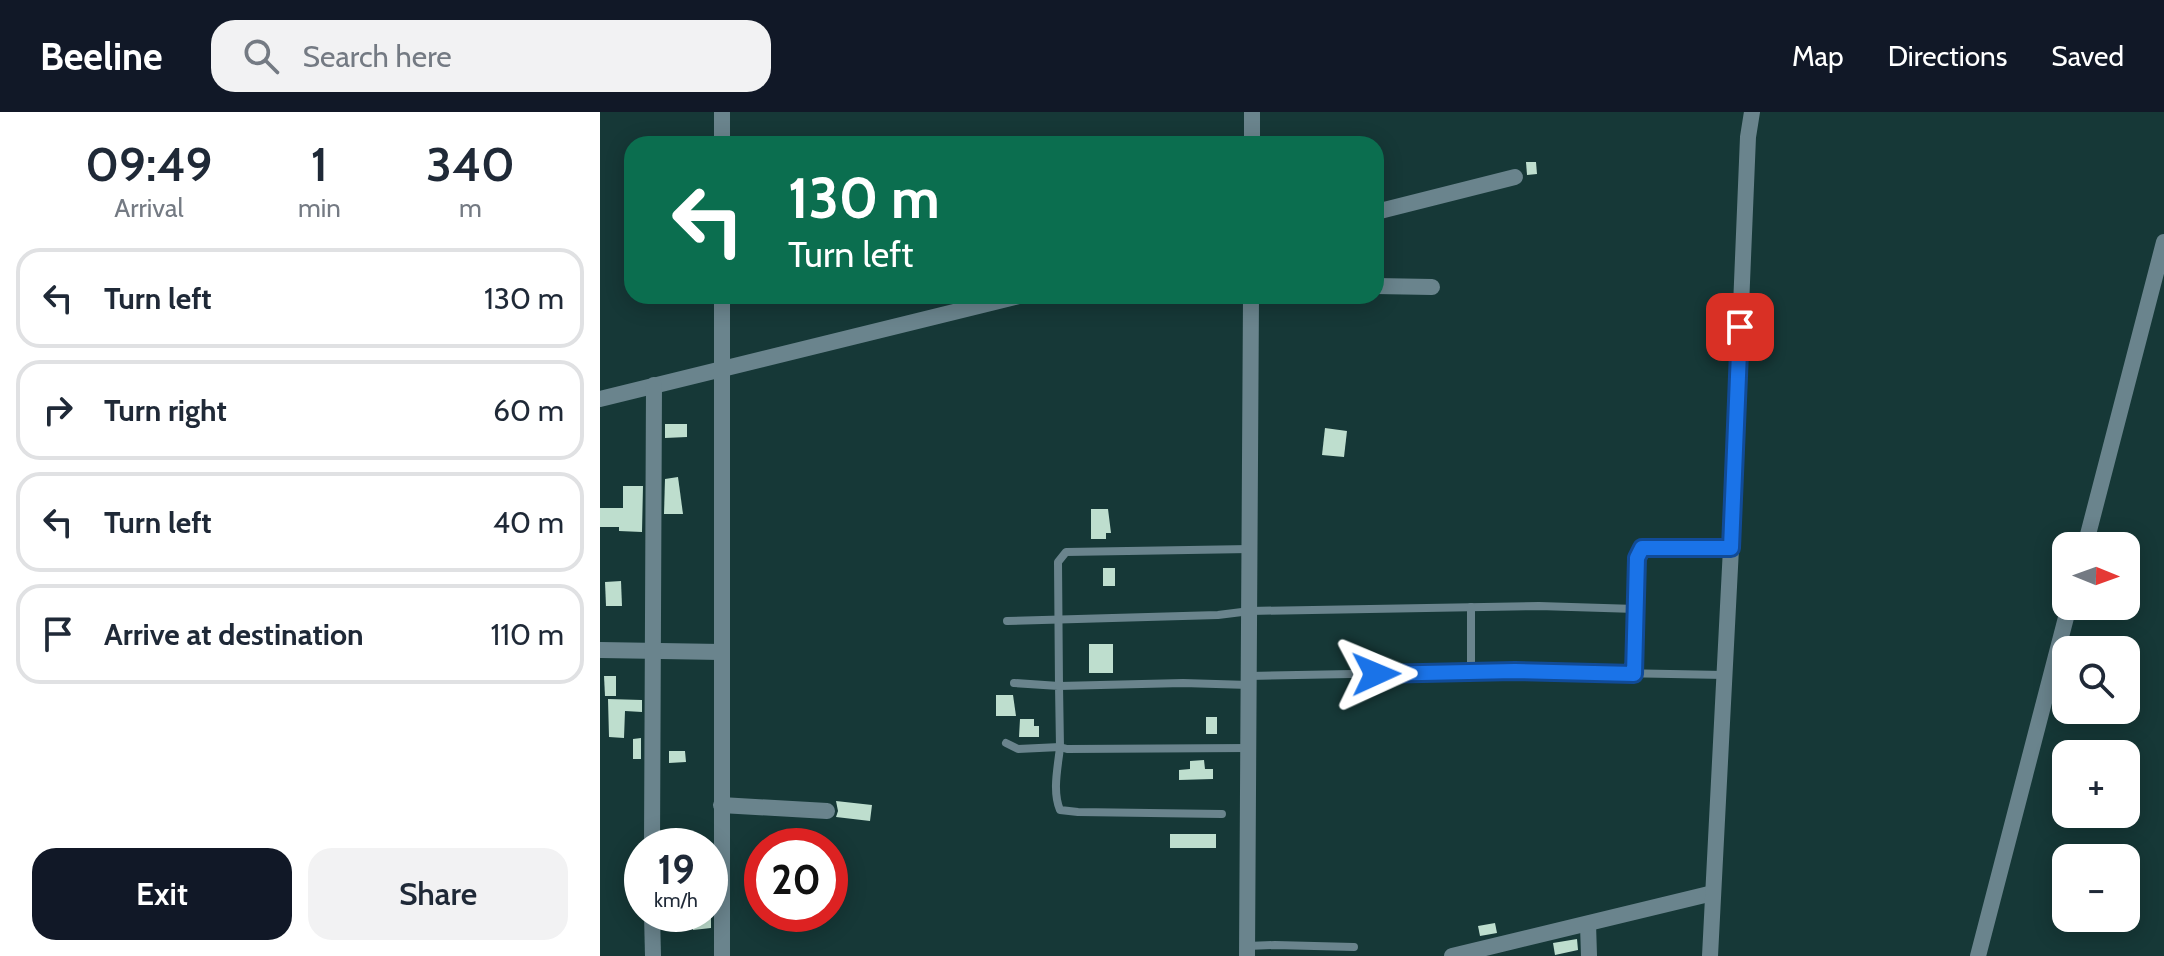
<!DOCTYPE html>
<meta charset="utf-8">
<style>
body{margin:0;font-family:Cabin,sans-serif;background:#f2f2f3;color:#1f2937;height:100vh;display:flex;flex-direction:column;font-size:30px;white-space:nowrap}
*{box-sizing:border-box;margin:0}
p{font-size:26px;color:#747a83}
.icon{flex:none;width:44px;height:44px;fill:none;stroke:currentColor;stroke-width:2;stroke-linecap:round;stroke-linejoin:round}
.map{position:relative;flex:1;overflow:hidden}
.panel{display:flex;flex-direction:column;background:#fff;width:600px}
.panel>*{flex:none}
.top-card{position:absolute;left:24px;top:24px;width:760px;height:168px;border-radius:24px;box-shadow:0 4px 20px #0003;background:#0b6e4f;color:#fff;overflow:hidden}
.needle{width:52px;rotate:91deg}
.tools{position:absolute;left:1452px;top:420px;display:grid;gap:16px}
.tools a{display:grid;place-items:center;width:88px;height:88px;border-radius:16px;background:#fff;box-shadow:0 4px 20px #0003;font-size:40px}
.speed{position:absolute;left:24px;top:716px;display:flex;gap:16px;font-size:40px;font-weight:700;text-align:center}
.speed>*{display:grid;place-content:center;width:104px;height:104px;border-radius:50%;background:#fff;box-shadow:0 4px 20px #0003;line-height:1}
.speed small{font-size:20px;font-weight:400}
.speed .limit{border:12px solid #d22;background:#fff;color:#111}
.pin{position:absolute;display:grid;place-items:center;width:68px;height:68px;color:#fff;margin:-34px;border-radius:16px;box-shadow:0 4px 12px #0006}
.me{position:absolute;width:88px;margin:-44px;rotate:89deg;stroke-linejoin:round;filter:drop-shadow(0 0 6px #0008)}
.turn{display:flex;align-items:center;gap:28px;height:168px;padding:0 32px;font-size:36px}
.turn .icon{width:104px;height:104px;stroke-width:2.5}
.turn b{display:block;font-size:56px;line-height:68px}
.eta{display:flex;justify-content:space-evenly;align-items:center;height:136px;text-align:center}
.eta b{font-size:48px;font-weight:600;line-height:56px}
.button{display:flex;gap:16px;margin-top:auto;padding:16px 32px}
.button a{flex:1;height:92px;border-radius:24px;background:#111827;color:#fff;font-size:32px;font-weight:600;line-height:92px;text-align:center}
.button a+a{background:#f2f2f3;color:#1f2937}
ul{padding:0;list-style:none}
li{display:flex;align-items:center;gap:24px;height:100px;margin:0 16px 12px;padding:0 16px;border:4px solid #e0e1e3;border-radius:24px}
li div{flex:1}
li b{display:block;font-size:30px}
li em{font-style:normal}
header{display:flex;align-items:center;gap:48px;box-sizing:border-box;height:112px;padding:0 40px;background:#111827;color:#fff}
header strong{font-size:38px}
nav{display:flex;gap:44px;margin-inline-start:auto;font-size:28px}
.search{width:560px;height:72px;background:#f2f2f3;display:flex;align-items:center;gap:20px;box-sizing:border-box;padding:0 28px;border-radius:24px;color:#747a83;font-size:30px}
main{display:flex;flex:1;min-height:0}
.map>svg:first-child{display:block}
.building{fill:#bedece}
.lines{fill:none;stroke-linecap:round;stroke-linejoin:round}
.service{stroke:#6a848d;stroke-width:8}
.minor{stroke:#6a848d;stroke-width:16}
.route-casing{stroke:#114b97;stroke-width:20}
.route{stroke:#1a73e8;stroke-width:14}
</style>
<header>
<strong>Beeline</strong>
<div class="search"><svg class="icon" aria-label="search" viewBox="0 0 24 24"><circle cx="10" cy="10" r="6"/><path d="M15 15l6 6"/></svg>Search here</div>
<nav><a>Map</a><a>Directions</a><a>Saved</a></nav>
</header>
<main>
<section class="panel">
<div class="eta">
<div><b>09:49</b><p>Arrival</p></div>
<div><b>1</b><p>min</p></div>
<div><b>340</b><p>m</p></div>
</div>
<ul>
<li><svg class="icon" aria-label="left" viewBox="0 0 24 24"><path d="M17 20v-9H6M10 6l-5 5 5 5"/></svg><div><b>Turn left</b></div><em>130 m</em></li>
<li><svg class="icon" aria-label="right" viewBox="0 0 24 24"><path d="M7 20v-9h11M14 6l5 5-5 5"/></svg><div><b>Turn right</b></div><em>60 m</em></li>
<li><svg class="icon" aria-label="left" viewBox="0 0 24 24"><path d="M17 20v-9H6M10 6l-5 5 5 5"/></svg><div><b>Turn left</b></div><em>40 m</em></li>
<li><svg class="icon" aria-label="arrive" viewBox="0 0 24 24"><path d="M6 21V4h12l-3 4 3 4H6"/></svg><div><b>Arrive at destination</b></div><em>110 m</em></li>
</ul>
<div class="button"><a>Exit</a><a>Share</a></div>
</section>
<div class="map">
<svg width="1564" height="844" viewBox="0 0 1564 844">
<rect width="100%" height="100%" fill="#163837"/>
<g class="building">
<path d="M 926,50 L 936,50 L 937,62 L 927,63 Z"/>
<path d="M 65,312 L 87,312 L 87,325 L 65,326 Z"/>
<path d="M 725,316 L 747,319 L 744,345 L 722,343 Z"/>
<path d="M 78,365 L 83,402 L 64,402 L 65,367 Z"/>
<path d="M 23,374 L 43,374 L 42,420 L 19,419 L 19,415 L 0,415 L 0,396 L 23,396 Z"/>
<path d="M 491,397 L 508,397 L 511,421 L 506,421 L 506,427 L 491,427 Z"/>
<rect x="503" y="456" width="12" height="18"/>
<path d="M 21,469 L 22,494 L 6,494 L 5,470 Z"/>
<rect x="489" y="532" width="24" height="29"/>
<path d="M 4,564 L 16,564 L 16,584 L 5,584 Z"/>
<path d="M 396,583 L 413,583 L 416,604 L 396,604 Z"/>
<path d="M 8,587 L 42,588 L 42,600 L 25,599 L 24,626 L 9,625 Z"/>
<rect x="606" y="605" width="11" height="17"/>
<path d="M 420,607 L 434,607 L 434,614 L 439,614 L 439,625 L 419,625 Z"/>
<path d="M 41,626 L 41,647 L 33,647 L 33,627 Z"/>
<path d="M 69,639 L 85,639 L 86,650 L 69,651 Z"/>
<path d="M 604,648 L 605,657 L 613,657 L 613,667 L 579,668 L 579,658 L 590,657 L 590,649 Z"/>
<path d="M 236,689 L 272,693 L 270,709 L 236,705 L 238,699 Z"/>
<rect x="570" y="722" width="46" height="14"/>
<path d="M 92,802 L 111,802 L 111,816 L 93,818 Z"/>
<path d="M 895,811 L 897,821 L 880,824 L 878,814 Z"/>
<path d="M 977,827 L 978,838 L 955,843 L 953,831 Z"/>
</g>
<g class="lines">
<g class="service">
<path d="M 407,509 L 618,503 L 650,499 L 939,494 L 1036,497"/>
<path d="M 871,560 L 871,495"/>
<path d="M 1034,562 L 1037,446 L 1042,436 L 1131,436"/>
<path d="M 649,564 L 915,559 L 1124,563"/>
<path d="M 414,571 L 459,574 L 460,635 L 467,637 L 648,636"/>
<path d="M 649,573 L 583,571 L 459,574 L 458,450 L 466,440 L 650,437"/>
<path d="M 406,631 L 418,637 L 460,635 C 458,655 452,679 460,698 L 478,700 L 622,702"/>
<path d="M 647,834 L 675,833 L 754,835"/>
</g>
<g class="minor">
<path d="M 122,32 L 122,0"/>
<path d="M 652,32 L 652,0"/>
<path d="M 776,100 L 915,65"/>
<path d="M 776,174 L 832,175"/>
<path d="M 0,287 L 419,184"/>
<path d="M 1485,434 L 1564,130"/>
<path d="M 0,538 L 121,540"/>
<path d="M 121,693 L 227,699"/>
<path d="M 52,734 L 54,273"/>
<path d="M 52,802 L 53,844"/>
<path d="M 988,812 L 989,844"/>
<path d="M 122,844 L 122,184"/>
<path d="M 647,844 L 651,184"/>
<path d="M 852,844 L 1113,781"/>
<path d="M 1110,844 L 1131,436 L 1148,25 L 1152,0"/>
<path d="M 1378,844 L 1469,494"/>
</g>
</g>
<g class="lines">
<defs>
<path id="route" d="M 776,562 L 915,559 L 1034,562 L 1037,446 L 1042,436 L 1131,436 L 1140,215"/>
</defs>
<use href="#route" class="route-casing"/>
<use href="#route" class="route"/>
</g>
</svg>
<div class="tools">
<a><svg class="needle" viewBox="-14 -14 28 28"><path d="M0-13l5 13h-10z" fill="#e53935"/><path d="M0 13l5-13h-10z" fill="#747a83"/></svg></a>
<a><svg class="icon" aria-label="search" viewBox="0 0 24 24"><circle cx="10" cy="10" r="6"/><path d="M15 15l6 6"/></svg></a>
<a>+</a>
<a>−</a>
</div>
<div class="speed"><div>19<small>km/h</small></div><div class="limit">20</div></div>
<div class="pin" style="left:1140px;top:215px;background:#d93025"><svg class="icon" aria-label="arrive" viewBox="0 0 24 24"><path d="M6 21V4h12l-3 4 3 4H6"/></svg></div>
<svg class="me" style="left:776px;top:562px" viewBox="-20 -20 40 40"><path d="M0-17L14 15 0 8-14 15z" fill="#1a73e8" stroke="#fff" stroke-width="4"/></svg>
<div class="top-card">
<div class="turn"><svg class="icon" aria-label="left" viewBox="0 0 24 24"><path d="M17 20v-9H6M10 6l-5 5 5 5"/></svg><div><b>130 m</b>Turn left</div></div>
</div>
</div>
</main>
